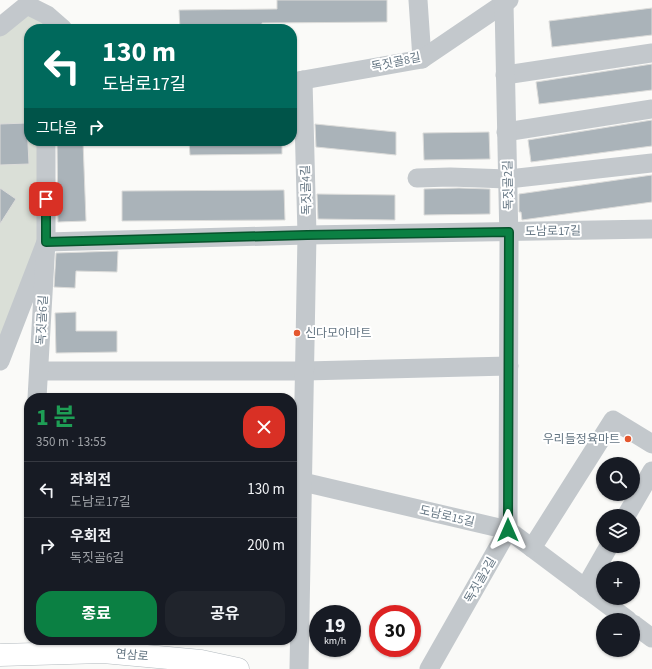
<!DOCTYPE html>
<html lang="ko">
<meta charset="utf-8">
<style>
body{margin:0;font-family:"Source Sans 3","Noto Sans KR",sans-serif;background:#20242c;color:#f1f3f6;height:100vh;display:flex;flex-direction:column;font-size:15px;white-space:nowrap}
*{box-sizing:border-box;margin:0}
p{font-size:13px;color:#9ea1a6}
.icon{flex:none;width:22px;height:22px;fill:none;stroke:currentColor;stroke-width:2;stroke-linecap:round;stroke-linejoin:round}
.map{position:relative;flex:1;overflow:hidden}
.details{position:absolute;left:24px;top:393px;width:273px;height:252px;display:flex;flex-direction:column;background:#171b24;border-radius:16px;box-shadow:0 1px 3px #0004}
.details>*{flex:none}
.guide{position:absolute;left:24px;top:24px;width:273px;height:122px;border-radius:16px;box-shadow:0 1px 3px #0004;background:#00695c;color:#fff;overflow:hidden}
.buttons{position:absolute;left:596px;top:457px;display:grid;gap:8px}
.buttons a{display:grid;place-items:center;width:44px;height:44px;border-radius:50%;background:#171b24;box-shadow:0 1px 3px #0004;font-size:20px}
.speed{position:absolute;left:309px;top:605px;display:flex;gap:8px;font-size:20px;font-weight:700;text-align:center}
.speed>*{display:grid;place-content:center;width:52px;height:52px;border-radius:50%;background:#171b24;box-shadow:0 1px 3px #0004;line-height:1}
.speed small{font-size:10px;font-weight:400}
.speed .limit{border:6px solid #d22;background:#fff;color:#111}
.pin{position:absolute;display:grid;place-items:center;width:34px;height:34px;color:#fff;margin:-17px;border-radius:8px;box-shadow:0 2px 6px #0006}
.me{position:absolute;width:44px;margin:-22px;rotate:0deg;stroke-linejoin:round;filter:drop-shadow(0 0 3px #0008)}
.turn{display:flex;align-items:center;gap:14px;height:84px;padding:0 12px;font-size:18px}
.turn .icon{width:52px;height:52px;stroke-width:2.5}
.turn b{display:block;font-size:28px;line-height:34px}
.then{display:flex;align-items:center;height:38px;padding:0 12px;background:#0003;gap:8px;font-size:15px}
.round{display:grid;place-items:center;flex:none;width:42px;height:42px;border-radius:16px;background:#20242c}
.headline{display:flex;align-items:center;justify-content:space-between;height:68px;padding:0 12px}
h1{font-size:24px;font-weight:700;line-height:30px;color:#1e9e55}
.button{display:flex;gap:8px;margin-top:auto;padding:8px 12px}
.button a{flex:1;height:46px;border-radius:16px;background:#0b8043;color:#fff;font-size:16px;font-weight:700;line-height:46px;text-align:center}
.button a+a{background:#20242c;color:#f1f3f6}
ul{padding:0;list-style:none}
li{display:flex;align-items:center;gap:12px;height:56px;padding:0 12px;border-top:1px solid #363941}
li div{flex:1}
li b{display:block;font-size:15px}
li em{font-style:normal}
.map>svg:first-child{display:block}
.green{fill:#dadfd7}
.building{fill:#aab3b9;stroke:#dcdcda}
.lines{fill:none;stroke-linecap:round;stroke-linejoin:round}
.secondary-casing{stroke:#b3babf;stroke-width:23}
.minor{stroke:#c3c8cc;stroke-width:19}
.secondary{stroke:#fff;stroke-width:22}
.route-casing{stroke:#07532c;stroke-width:10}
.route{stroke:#0b8043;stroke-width:7}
.poi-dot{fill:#e4572e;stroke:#fff;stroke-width:1.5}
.labels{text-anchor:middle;stroke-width:4;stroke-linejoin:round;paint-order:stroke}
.street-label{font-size:12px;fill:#657683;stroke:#fff}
.poi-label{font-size:12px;fill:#657683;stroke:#fff;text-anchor:start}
</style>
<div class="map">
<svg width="652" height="669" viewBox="0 0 652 669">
<rect width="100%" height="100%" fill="#fafaf8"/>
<path class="green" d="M 27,5 L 47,15 L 47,29 L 29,29 L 29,141 L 46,141 L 46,242 L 0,369 L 0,27 Z"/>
<g class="building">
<path d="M 277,0 L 387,0 L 387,22 L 262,23 L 262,29 L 180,29 L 179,10 L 277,9 Z"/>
<path d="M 652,8 L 652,35 L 552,47 L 549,21 Z"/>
<path d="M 652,64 L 652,90 L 539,104 L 536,82 Z"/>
<path d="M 652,120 L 652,146 L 531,162 L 528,140 Z"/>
<path d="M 27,123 L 29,164 L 0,165 L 0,124 Z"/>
<path d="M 315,124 L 396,132 L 396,155 L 316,147 Z"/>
<path d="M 489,132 L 490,159 L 424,160 L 423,133 Z"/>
<path d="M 57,141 L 83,141 L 86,221 L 58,222 Z"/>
<path d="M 189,141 L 282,141 L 282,154 L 190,155 Z"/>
<path d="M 652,175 L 652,202 L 522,220 L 521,212 L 519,212 L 519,194 Z"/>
<path d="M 0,188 L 16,199 L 0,224 Z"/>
<path d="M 459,188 L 490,189 L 490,214 L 424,215 L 424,189 Z"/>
<path d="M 284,190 L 285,220 L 122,221 L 122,191 Z"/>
<path d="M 317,194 L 395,195 L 395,220 L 318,219 Z"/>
<path d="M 118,251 L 117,272 L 76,271 L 75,288 L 54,287 L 56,253 Z"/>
<path d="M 76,312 L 76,331 L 117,331 L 117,352 L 56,353 L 55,313 Z"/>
</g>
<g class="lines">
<defs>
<path id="secondary" d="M 0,655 L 103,652 L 201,661 L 238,669"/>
</defs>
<use href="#secondary" class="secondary-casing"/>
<g class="minor">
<path d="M 418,0 L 422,59"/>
<path d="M 0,27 L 27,5 L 47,15 L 63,29"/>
<path d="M 505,75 L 652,53"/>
<path d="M 292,82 L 422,59 L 509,0"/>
<path d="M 506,132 L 652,109"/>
<path d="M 417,178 L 450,177 L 508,179 L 652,163"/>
<path d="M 0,361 L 46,242 L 307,235 L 652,229"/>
<path d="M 39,371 L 305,371 L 509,366"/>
<path d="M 37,398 L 46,242 L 46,141"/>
<path d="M 292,482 L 303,482 L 508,530 L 628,620"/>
<path d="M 626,516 L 652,471"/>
<path d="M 532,548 L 613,420 L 652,444"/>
<path d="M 585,588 L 609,546"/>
<path d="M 633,624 L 652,638"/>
<path d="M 299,669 L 307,235 L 303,80"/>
<path d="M 429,669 L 508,530 L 509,242 L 504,4"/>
</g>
<use href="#secondary" class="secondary"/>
</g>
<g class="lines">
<defs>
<path id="route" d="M 46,199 L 46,242 L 307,235 L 509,232 L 508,530"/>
</defs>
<use href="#route" class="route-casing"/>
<use href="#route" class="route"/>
</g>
<g class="poi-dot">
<circle cx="297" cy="333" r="4"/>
<circle cx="628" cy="439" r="4"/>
</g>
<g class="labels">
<g class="street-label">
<text transform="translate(396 62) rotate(-12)" y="4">독짓골8길</text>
<text transform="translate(508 185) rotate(-91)" y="4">독짓골2길</text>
<text transform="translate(306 190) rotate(-92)" y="4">독짓골4길</text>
<text transform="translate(553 231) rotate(-1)" y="4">도남로17길</text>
<text transform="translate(42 320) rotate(-87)" y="4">독짓골6길</text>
<text transform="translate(447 516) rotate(13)" y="4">도남로15길</text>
<text transform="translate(480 580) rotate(-60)" y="4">독짓골2길</text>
<text transform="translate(132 655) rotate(5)" y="4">연삼로</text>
</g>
<g class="poi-label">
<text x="305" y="337">신다모아마트</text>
<text x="620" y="443" text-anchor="end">우리들정육마트</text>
</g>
</g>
</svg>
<div class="buttons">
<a><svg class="icon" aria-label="search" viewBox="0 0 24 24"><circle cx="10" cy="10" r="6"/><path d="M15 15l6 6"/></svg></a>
<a><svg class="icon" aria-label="layers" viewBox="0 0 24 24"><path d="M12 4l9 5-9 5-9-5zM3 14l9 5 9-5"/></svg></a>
<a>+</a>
<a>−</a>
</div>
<div class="speed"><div>19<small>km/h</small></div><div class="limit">30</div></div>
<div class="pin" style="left:46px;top:199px;background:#d93025"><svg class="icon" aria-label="arrive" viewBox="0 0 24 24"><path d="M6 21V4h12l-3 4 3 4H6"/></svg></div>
<svg class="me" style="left:508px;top:530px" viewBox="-20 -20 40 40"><path d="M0-17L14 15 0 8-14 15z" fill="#0b8043" stroke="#fff" stroke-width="4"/></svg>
<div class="guide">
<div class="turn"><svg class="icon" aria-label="left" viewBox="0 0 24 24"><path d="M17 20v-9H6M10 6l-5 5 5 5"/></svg><div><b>130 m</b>도남로17길</div></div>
<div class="then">그다음<svg class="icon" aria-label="right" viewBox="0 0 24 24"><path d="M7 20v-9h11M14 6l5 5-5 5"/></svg></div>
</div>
<section class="details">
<div class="headline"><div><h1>1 분</h1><p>350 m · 13:55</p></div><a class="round" style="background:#d93025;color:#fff"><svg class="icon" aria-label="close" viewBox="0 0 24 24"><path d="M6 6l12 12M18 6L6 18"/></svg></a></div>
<ul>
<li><svg class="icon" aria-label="left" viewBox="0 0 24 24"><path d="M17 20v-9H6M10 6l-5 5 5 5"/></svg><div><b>좌회전</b><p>도남로17길</p></div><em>130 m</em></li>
<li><svg class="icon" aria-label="right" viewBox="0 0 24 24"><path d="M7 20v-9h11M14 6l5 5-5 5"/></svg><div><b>우회전</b><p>독짓골6길</p></div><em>200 m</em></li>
</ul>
<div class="button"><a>종료</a><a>공유</a></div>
</section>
</div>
